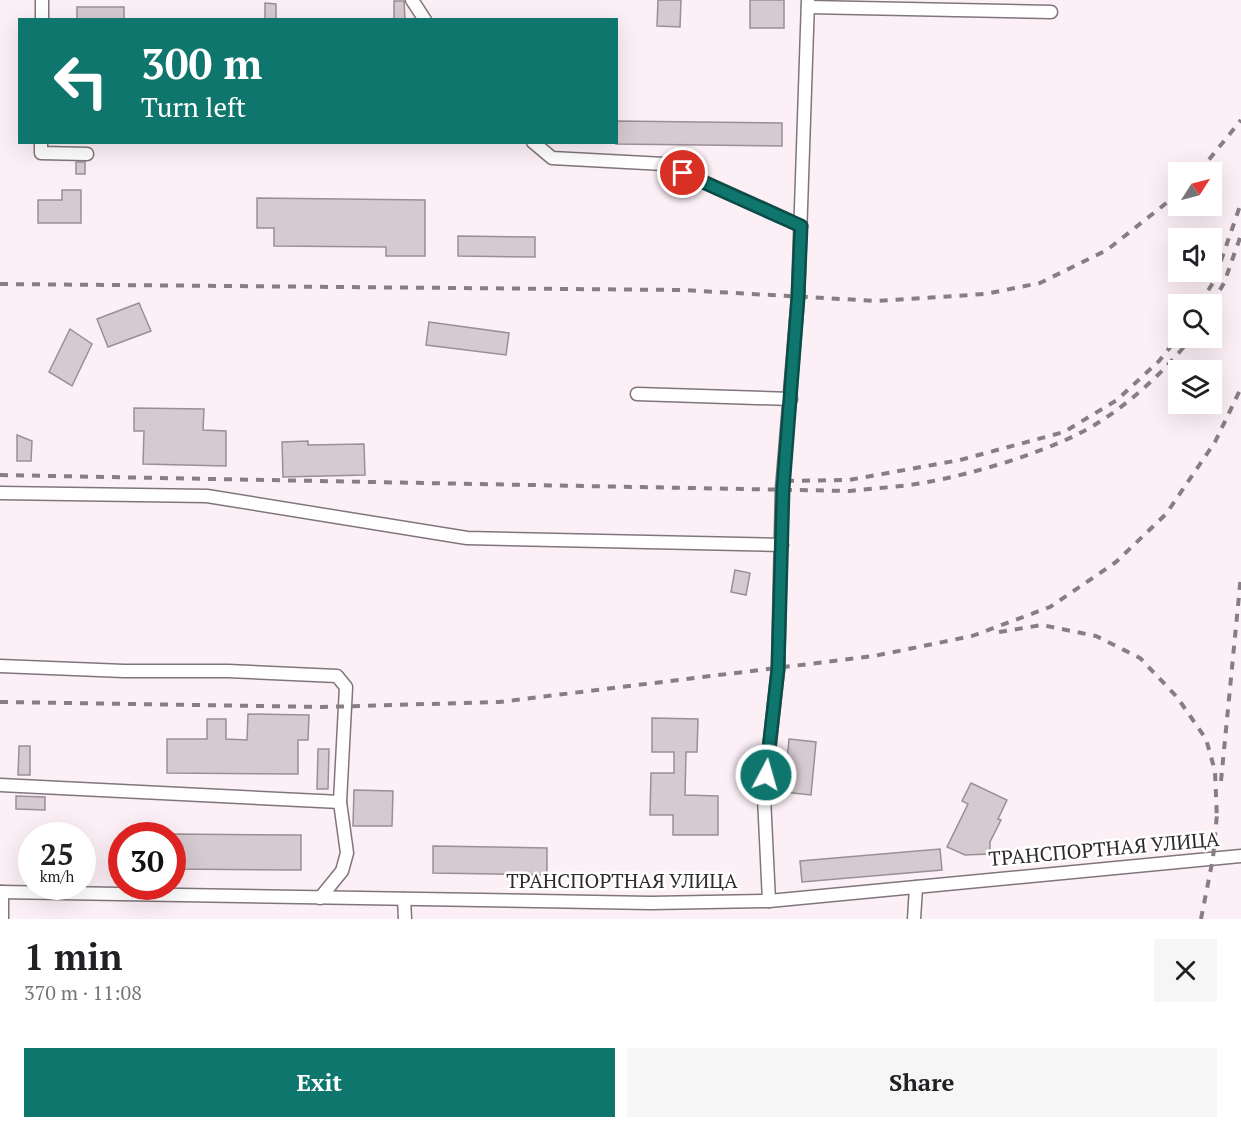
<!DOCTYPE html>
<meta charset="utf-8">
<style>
body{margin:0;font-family:"PT Serif",serif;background:#f6f6f6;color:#202124;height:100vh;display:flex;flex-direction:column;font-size:22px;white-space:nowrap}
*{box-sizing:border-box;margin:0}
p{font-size:20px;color:#757577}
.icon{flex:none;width:33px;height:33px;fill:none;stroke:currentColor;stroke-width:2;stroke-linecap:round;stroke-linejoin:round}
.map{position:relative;height:919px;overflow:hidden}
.side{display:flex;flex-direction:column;background:#fff;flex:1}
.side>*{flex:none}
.guide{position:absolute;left:18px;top:18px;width:600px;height:126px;border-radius:0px;box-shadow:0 6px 24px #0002;background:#0f766e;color:#fff;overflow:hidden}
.needle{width:39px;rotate:54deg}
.buttons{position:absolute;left:1168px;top:162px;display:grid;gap:12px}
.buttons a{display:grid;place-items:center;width:54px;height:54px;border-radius:0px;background:#fff;box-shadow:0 6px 24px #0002;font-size:30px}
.speed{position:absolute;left:18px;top:822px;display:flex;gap:12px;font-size:30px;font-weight:700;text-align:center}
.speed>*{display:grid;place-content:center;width:78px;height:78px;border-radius:50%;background:#fff;box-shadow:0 6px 24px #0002;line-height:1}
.speed small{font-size:15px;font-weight:400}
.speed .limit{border:9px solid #d22;background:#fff;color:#111}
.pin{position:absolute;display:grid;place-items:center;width:51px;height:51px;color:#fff;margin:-26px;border:3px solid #fff;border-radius:50%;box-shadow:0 2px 6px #0007}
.me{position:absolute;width:66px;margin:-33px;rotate:6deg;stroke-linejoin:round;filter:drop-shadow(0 0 4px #0008)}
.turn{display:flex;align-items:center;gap:21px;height:126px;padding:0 24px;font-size:27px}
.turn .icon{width:78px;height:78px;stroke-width:2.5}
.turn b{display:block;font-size:42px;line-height:51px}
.round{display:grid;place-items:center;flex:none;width:63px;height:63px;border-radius:0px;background:#f6f6f6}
.overview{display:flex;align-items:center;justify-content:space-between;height:102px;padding:0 24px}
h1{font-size:36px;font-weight:700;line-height:45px}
.action{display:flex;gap:12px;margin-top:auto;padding:12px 24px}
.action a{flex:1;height:69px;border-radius:0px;background:#0f766e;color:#fff;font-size:24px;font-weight:700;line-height:69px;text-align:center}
.action a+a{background:#f6f6f6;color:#202124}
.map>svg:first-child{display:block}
.building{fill:#d6c9d0;stroke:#9b8f95;stroke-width:1.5}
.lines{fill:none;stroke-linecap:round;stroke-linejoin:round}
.minor-casing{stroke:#81757c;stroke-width:15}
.minor{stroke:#fff;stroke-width:12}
.rail{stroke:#877e83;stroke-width:4;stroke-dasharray:8 8;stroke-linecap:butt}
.route-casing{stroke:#0a4d48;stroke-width:15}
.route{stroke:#0f766e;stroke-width:10}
.labels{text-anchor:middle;stroke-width:5;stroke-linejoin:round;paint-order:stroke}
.street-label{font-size:20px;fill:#2f2a2d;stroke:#fff}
</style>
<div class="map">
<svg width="1241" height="919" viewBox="0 0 1241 919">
<rect width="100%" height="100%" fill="#fceff6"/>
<g class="building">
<path d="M 658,0 L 681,0 L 680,27 L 657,26 Z"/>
<rect x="750" y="0" width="34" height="28"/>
<path d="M 394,1 L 404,1 L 405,20 L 394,20 Z"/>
<path d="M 265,3 L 276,4 L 276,20 L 265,20 Z"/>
<rect x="77" y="7" width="47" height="13"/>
<path d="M 616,121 L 782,123 L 782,146 L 616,144 Z"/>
<rect x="76" y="162" width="9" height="12"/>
<path d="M 62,190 L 81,190 L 81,223 L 38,223 L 38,200 L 62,200 Z"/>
<path d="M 257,198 L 425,200 L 425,256 L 386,256 L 386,247 L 274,246 L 274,228 L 257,228 Z"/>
<path d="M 458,236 L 535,237 L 535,257 L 458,256 Z"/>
<path d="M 139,303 L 151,331 L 108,347 L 97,319 Z"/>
<path d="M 429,322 L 509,333 L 506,355 L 426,345 Z"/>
<path d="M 70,329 L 92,344 L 72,386 L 49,372 Z"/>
<path d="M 134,408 L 204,409 L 203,430 L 226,431 L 226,466 L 143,464 L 144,431 L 134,431 Z"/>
<path d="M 17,435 L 32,441 L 31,461 L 17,461 Z"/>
<path d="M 308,441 L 308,445 L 364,444 L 365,475 L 283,477 L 282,442 Z"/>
<path d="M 735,570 L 750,573 L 746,595 L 731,592 Z"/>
<path d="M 248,714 L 309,715 L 308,740 L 298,740 L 298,774 L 167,773 L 167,739 L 207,739 L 207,719 L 226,719 L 226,739 L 247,740 Z"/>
<path d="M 652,718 L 698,719 L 697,752 L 686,752 L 685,795 L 718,796 L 718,835 L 673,835 L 673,815 L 650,815 L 651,773 L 674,773 L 674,752 L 652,752 Z"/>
<path d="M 789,739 L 816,742 L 811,795 L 784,792 Z"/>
<path d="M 19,746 L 30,746 L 30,775 L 18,775 Z"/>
<path d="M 318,749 L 329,749 L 328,789 L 317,789 Z"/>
<path d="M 971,783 L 1007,800 L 998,819 L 1001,820 L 990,842 L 990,854 L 965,855 L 947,847 L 968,804 L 962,801 Z"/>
<path d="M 354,790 L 393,791 L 392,826 L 353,826 Z"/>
<path d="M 16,796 L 45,797 L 45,810 L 16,809 Z"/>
<path d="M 172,834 L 301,835 L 301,870 L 172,869 Z"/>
<path d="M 433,846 L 547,848 L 547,875 L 433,873 Z"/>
<path d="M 940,849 L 942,870 L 802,882 L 800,861 Z"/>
</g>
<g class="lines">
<defs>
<g id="minor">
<path d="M 412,0 L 425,20"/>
<path d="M 808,7 L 1051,12"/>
<path d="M 42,20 L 42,0"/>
<path d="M 41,142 L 41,153 L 87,154"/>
<path d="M 533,142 L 552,158 L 664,164 L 801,226"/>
<path d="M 637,394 L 791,399"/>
<path d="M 0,493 L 207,496 L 467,538 L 782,545"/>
<path d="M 0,666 L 124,671 L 228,671 L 337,676 L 346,687 L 340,802 L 347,853 L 342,871 L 320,898"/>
<path d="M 0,785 L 340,802"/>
<path d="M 0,892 L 651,903 L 769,901 L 1241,856"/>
<path d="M 404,899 L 405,919"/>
<path d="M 769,901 L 764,797 L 778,669 L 782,489 L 798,297 L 808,0"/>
<path d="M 2,919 L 2,892"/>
<path d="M 914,919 L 916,887"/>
</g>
</defs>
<use href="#minor" class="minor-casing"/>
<use href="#minor" class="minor"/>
<g class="rail">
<path d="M 1199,172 L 1241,120"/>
<path d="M 0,284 L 682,290 L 877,301 L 985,294 L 1040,283 L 1107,250 L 1179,193"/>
<path d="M 1200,304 L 1214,281 L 1241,203"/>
<path d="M 1212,304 L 1224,283 L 1241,235"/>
<path d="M 0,475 L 850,491 C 876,488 902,487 928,482 C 975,473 1037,455 1080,433 C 1121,412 1163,374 1191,338"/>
<path d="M 786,481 L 849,480 L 960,460 L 1064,432 L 1117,400 L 1159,361 L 1179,336"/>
<path d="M 999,632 L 1042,625 L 1096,636 L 1140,658 L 1177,697 L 1206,739 L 1215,771 L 1217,820"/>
<path d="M 0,702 L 322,707 L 499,702 L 874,656 L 972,636 L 1050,607 L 1116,562 L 1166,514 L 1215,442 L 1241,388"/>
<path d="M 1221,781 L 1241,575"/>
<path d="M 1201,919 L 1213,858 L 1217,814"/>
</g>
</g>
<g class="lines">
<defs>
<path id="route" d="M 683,173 L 801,226 L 798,297 L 783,489 L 778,669 L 766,775"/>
</defs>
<use href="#route" class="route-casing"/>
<use href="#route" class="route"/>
</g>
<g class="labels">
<g class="street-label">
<text transform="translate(1104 849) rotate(-5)" y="7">ТРАНСПОРТНАЯ УЛИЦА</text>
<text x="622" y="888">ТРАНСПОРТНАЯ УЛИЦА</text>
</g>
</g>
</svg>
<div class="buttons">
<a><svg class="needle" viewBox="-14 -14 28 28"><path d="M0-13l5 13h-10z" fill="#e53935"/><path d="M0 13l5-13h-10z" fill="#757577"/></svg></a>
<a><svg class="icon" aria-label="sound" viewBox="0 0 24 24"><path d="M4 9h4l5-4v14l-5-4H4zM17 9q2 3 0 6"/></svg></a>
<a><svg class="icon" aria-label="search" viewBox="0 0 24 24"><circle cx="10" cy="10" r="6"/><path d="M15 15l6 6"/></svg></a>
<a><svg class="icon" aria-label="layers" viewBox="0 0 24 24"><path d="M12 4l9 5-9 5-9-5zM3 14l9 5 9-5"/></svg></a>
</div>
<div class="speed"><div>25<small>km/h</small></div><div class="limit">30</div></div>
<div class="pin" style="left:683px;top:173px;background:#d93025"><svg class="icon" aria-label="arrive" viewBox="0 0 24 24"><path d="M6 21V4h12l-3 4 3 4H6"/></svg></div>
<svg class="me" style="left:766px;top:775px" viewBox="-20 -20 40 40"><circle r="17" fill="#0f766e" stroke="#fff" stroke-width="3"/><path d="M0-11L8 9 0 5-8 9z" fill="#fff"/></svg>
<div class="guide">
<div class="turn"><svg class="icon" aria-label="left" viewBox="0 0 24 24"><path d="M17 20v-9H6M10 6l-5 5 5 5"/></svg><div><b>300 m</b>Turn left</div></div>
</div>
</div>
<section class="side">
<div class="overview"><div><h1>1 min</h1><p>370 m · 11:08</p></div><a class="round"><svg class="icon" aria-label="close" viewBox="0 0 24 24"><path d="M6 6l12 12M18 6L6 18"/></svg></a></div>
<div class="action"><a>Exit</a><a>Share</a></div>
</section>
